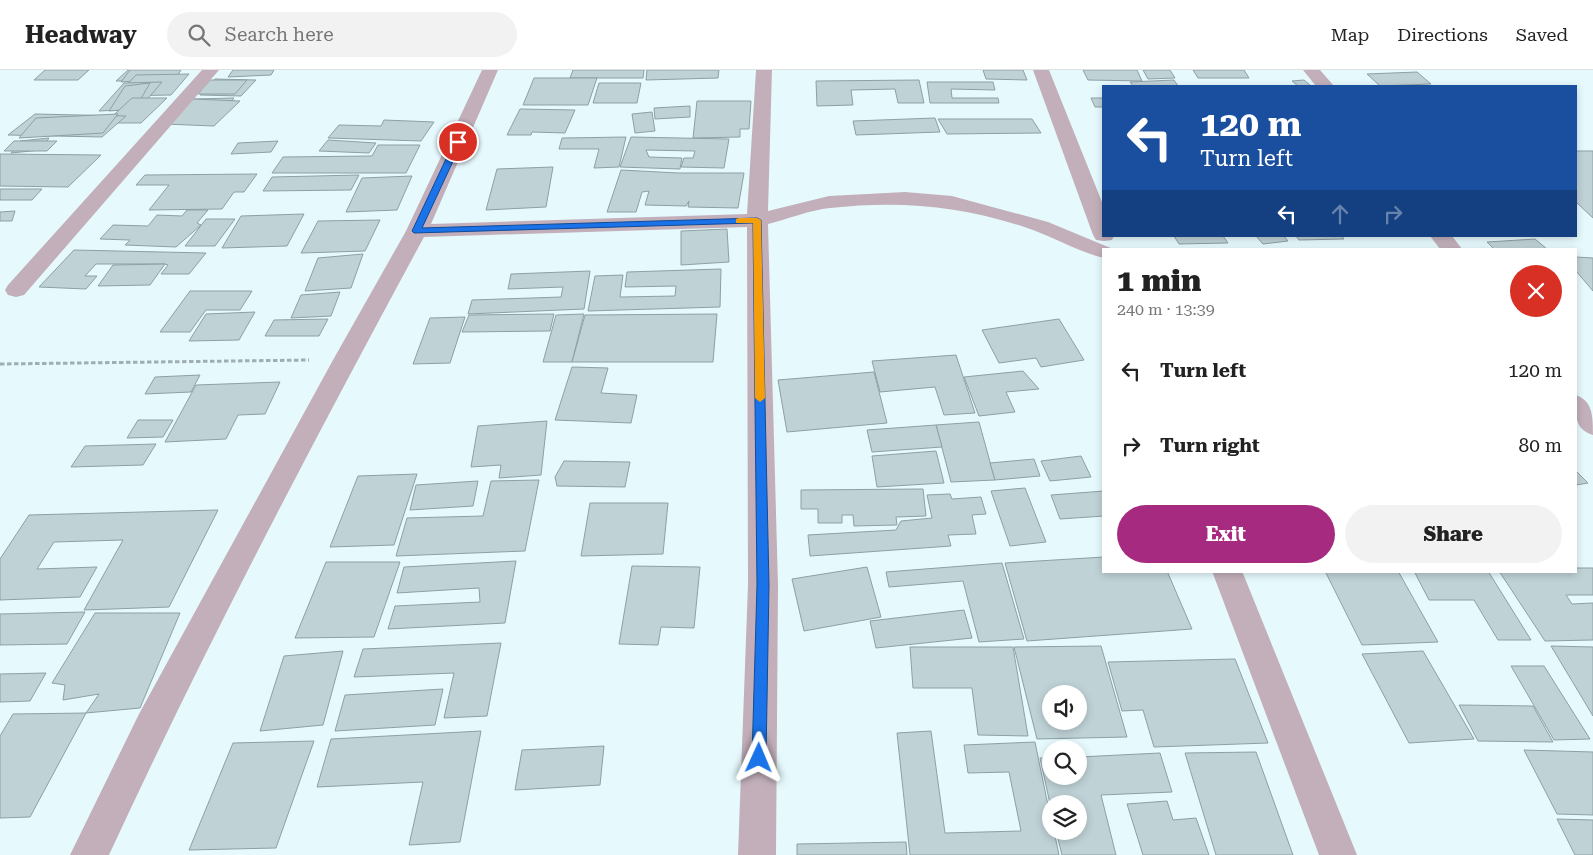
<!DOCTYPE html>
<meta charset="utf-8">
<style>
body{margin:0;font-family:"Roboto Serif",serif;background:#f2f2f2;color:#222;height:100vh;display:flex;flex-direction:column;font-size:19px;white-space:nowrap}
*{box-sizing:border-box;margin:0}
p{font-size:16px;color:#767676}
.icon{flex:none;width:28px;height:28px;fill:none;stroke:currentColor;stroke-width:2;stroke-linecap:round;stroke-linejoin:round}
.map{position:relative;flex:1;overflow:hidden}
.side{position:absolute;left:1102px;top:178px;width:475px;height:325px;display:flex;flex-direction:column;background:#fff;border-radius:0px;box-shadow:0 2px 8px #0003}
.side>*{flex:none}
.hud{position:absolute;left:1102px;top:15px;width:475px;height:152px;border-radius:0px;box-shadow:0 2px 8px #0003;background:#1a4fa0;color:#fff;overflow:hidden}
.buttons{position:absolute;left:1042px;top:615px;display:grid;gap:10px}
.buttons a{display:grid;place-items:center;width:45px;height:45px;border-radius:50%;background:#fff;box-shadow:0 2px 8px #0003;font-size:25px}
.pin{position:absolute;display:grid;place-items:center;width:42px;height:42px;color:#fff;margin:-21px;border:2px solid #fff;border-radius:50%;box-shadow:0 1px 5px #0007}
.me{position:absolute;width:55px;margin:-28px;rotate:1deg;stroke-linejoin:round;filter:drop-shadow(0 0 4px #0008)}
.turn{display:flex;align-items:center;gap:18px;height:105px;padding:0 15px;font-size:22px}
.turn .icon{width:65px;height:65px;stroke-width:2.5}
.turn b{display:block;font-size:35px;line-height:42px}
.lanes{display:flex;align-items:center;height:48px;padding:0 15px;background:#0003;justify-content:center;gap:25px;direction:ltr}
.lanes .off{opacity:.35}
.round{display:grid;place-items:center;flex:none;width:52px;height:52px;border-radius:26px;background:#f2f2f2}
.summary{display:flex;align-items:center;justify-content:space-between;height:85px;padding:0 15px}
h1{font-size:30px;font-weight:800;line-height:38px}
.button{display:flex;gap:10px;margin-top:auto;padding:10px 15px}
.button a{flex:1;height:58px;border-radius:30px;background:#a62b80;color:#fff;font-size:20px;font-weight:800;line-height:58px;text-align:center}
.button a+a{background:#f2f2f2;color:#222}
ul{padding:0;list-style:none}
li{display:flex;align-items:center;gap:15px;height:75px;padding:0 15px}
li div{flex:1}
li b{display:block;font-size:19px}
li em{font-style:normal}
header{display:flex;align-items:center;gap:30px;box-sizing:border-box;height:70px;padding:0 25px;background:#fff;border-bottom:1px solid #e0e0e0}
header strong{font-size:24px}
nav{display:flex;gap:28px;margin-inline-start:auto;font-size:18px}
.search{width:350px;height:45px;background:#f2f2f2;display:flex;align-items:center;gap:12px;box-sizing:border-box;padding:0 18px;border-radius:28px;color:#767676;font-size:19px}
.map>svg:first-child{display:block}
.building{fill:#bfd2d6;stroke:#8da0a3;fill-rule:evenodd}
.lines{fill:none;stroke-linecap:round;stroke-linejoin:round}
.path{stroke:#9eaeb1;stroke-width:3;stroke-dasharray:4.5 2.5;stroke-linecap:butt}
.minor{fill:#c2afba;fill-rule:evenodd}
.route{fill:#1a73e8;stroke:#114b97}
.slow{fill:#f59e0b}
</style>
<header>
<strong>Headway</strong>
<div class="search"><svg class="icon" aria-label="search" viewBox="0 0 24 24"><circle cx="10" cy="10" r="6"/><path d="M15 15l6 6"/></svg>Search here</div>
<nav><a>Map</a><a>Directions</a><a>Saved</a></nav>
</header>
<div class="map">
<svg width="1593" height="785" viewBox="0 0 1593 785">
<rect width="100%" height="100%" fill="#e6fafe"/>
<g class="building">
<path d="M 45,0 L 89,0 L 78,10 L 34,10 Z"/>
<path d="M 128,0 L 173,0 L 162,11 L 116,11 Z"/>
<path d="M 130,0 L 181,0 L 176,8 L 121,12 Z"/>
<path d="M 233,0 L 274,0 L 271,5 L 228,7 Z"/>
<path d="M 573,0 L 644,0 L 643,8 L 570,8 Z"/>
<path d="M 647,0 L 719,0 L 718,8 L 646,10 Z"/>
<path d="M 983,0 L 1023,0 L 1027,10 L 986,9 Z"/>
<path d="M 1083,0 L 1137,0 L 1142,11 L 1088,10 Z"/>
<path d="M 1143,0 L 1170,0 L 1175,8 L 1148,9 Z"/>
<path d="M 1193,0 L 1244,0 L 1249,8 L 1198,8 Z"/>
<path d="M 1417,2 L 1431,14 L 1380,16 L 1367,4 Z"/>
<path d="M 189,4 L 171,25 L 116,26 L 136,5 Z"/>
<path d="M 534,8 L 597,8 L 588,35 L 523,35 Z"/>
<path d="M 215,9 L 256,10 L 241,26 L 200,25 Z"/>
<path d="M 210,10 L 247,10 L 235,24 L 198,24 Z"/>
<path d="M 919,10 L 924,33 L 898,33 L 895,19 L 851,20 L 853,35 L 817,36 L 816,11 Z"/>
<path d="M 1174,10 L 1178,16 L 1133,16 L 1130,12 Z"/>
<path d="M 1304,10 L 1311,16 L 1298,16 L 1292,11 Z"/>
<path d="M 162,12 L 139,39 L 99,41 L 124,13 Z"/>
<path d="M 927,12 L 993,12 L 995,20 L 951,19 L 952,28 L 998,28 L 999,33 L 930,33 Z"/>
<path d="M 150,13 L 135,39 L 109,41 L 125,16 Z"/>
<path d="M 599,13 L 641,13 L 637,33 L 593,33 Z"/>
<path d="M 132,28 L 167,28 L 141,53 L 105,53 Z"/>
<path d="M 234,28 L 218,49 L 176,50 L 194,29 Z"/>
<path d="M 1091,28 L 1104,28 L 1104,37 L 1095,37 Z"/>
<path d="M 192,29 L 240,31 L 214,56 L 164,54 Z"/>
<path d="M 697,31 L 751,31 L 749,59 L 740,59 L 740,67 L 693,68 Z"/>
<path d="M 690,36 L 690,47 L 655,49 L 654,38 Z"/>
<path d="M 520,39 L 575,40 L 565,63 L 532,62 L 531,65 L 507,65 Z"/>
<path d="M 652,42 L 655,61 L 635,63 L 632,44 Z"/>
<path d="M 35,44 L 126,46 L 102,67 L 8,65 Z"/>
<path d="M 118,44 L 103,63 L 19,68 L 36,48 Z"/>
<path d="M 935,48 L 940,62 L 856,65 L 853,51 Z"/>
<path d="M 938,49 L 1032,49 L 1041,63 L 947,64 Z"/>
<path d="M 384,50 L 434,52 L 421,71 L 328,68 L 339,55 L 381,56 Z"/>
<path d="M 626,67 L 619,97 L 594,98 L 599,79 L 559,79 L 562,68 Z"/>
<path d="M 631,67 L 729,69 L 724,98 L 681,97 L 684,88 L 693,88 L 695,81 L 646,80 L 649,87 L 682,88 L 680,99 L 620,97 Z"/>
<path d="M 49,68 L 41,80 L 11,83 L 20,71 Z"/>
<path d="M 328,70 L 376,73 L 369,83 L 319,81 Z"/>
<path d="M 14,71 L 57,71 L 47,81 L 4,81 Z"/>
<path d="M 278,71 L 271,82 L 231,84 L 238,73 Z"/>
<path d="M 378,75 L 420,75 L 406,103 L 272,103 L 283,87 L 372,86 Z"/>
<path d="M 1576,81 L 1593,81 L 1593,148 L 1576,132 Z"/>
<path d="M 0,84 L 101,85 L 68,117 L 0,116 Z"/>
<path d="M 553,97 L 546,137 L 486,140 L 497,99 Z"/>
<path d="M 621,100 L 678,103 L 744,103 L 738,138 L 688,137 L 689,131 L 686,136 L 645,135 L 649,121 L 642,122 L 636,142 L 607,142 Z"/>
<path d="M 257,104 L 244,122 L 234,122 L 222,139 L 149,140 L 169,115 L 136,115 L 145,105 Z"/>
<path d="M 359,105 L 351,120 L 263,121 L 272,107 Z"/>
<path d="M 412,106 L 397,140 L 346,142 L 362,108 Z"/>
<path d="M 0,119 L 42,119 L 32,130 L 0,130 Z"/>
<path d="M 187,140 L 208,140 L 197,153 L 201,155 L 176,177 L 125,175 L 130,170 L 100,169 L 113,155 L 148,156 L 157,145 L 182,146 Z"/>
<path d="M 15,141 L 12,151 L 0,151 L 0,142 Z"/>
<path d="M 304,144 L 287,176 L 222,178 L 241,146 Z"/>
<path d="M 206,149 L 235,149 L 215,176 L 185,176 Z"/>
<path d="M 380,150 L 365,181 L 301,183 L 318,151 Z"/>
<path d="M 727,159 L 729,192 L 681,195 L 681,161 Z"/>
<path d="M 1174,166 L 1223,166 L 1228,173 L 1179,174 Z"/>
<path d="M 1256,166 L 1284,166 L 1288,171 L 1263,174 Z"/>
<path d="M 1296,166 L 1342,166 L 1344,169 L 1299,170 Z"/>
<path d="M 1535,169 L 1547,179 L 1494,179 L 1487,172 Z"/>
<path d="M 74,180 L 206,183 L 189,204 L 161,204 L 168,195 L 165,194 L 96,194 L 85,206 L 97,206 L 86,219 L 39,217 Z"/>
<path d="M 363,184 L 351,218 L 305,221 L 318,188 Z"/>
<path d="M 1576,187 L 1593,188 L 1593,221 L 1576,201 Z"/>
<path d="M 165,194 L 150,215 L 98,216 L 113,195 Z"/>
<path d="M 721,199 L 720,237 L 588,241 L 595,206 L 623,205 L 620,227 L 675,226 L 676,216 L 625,217 L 627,202 Z"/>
<path d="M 590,201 L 584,239 L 468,244 L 472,230 L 561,227 L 563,217 L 508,219 L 511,204 Z"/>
<path d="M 190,221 L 252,221 L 240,240 L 206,240 L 190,262 L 160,262 Z"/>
<path d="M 340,222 L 331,246 L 291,248 L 301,225 Z"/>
<path d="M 255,242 L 239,270 L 189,271 L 206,244 Z"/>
<path d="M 554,244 L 550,261 L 462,262 L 469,245 Z"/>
<path d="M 584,244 L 572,292 L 543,292 L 556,245 Z"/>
<path d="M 717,244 L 713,292 L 572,292 L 585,245 Z"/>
<path d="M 465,247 L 450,293 L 413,294 L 430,248 Z"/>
<path d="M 328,249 L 319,266 L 265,266 L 274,250 Z"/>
<path d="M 1059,249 L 1084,290 L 1041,297 L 1036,288 L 999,293 L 982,260 Z"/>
<path d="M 956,285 L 975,343 L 944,345 L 935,317 L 880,322 L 872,291 Z"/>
<path d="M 572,297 L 608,298 L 601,323 L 637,325 L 631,353 L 555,350 Z"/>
<path d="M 1023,301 L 1039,319 L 1006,322 L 1015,342 L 979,346 L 964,307 Z"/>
<path d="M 874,302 L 887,353 L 787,362 L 778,310 Z"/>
<path d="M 200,305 L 191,322 L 145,324 L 155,307 Z"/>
<path d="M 280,312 L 265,344 L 238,345 L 226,369 L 165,372 L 196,315 Z"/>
<path d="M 138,350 L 173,350 L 163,367 L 127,368 Z"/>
<path d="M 547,351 L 541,405 L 499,408 L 501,395 L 471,397 L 478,356 Z"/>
<path d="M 979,352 L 995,410 L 951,412 L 936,355 Z"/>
<path d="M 936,355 L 942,377 L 872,382 L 867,360 Z"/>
<path d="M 156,374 L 143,395 L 71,397 L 85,376 Z"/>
<path d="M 936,381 L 944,413 L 877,417 L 872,386 Z"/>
<path d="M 1081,386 L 1091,407 L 1050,411 L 1041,391 Z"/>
<path d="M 1034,389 L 1040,406 L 995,410 L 990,393 Z"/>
<path d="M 564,391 L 630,392 L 625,417 L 557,416 L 555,407 Z"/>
<path d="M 1576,401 L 1588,413 L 1576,415 Z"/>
<path d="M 417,404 L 394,475 L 330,477 L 358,406 Z"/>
<path d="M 539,410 L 525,481 L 396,486 L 407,448 L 483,446 L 491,411 Z"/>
<path d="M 478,411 L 473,436 L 410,440 L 416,415 Z"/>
<path d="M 1025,418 L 1046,472 L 1010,476 L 991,421 Z"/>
<path d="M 923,419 L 926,446 L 896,447 L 897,455 L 854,456 L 853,445 L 842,445 L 842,453 L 818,453 L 818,439 L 801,439 L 801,420 Z"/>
<path d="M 1104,421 L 1104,446 L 1060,449 L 1051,425 Z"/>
<path d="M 950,424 L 952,429 L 981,427 L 986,444 L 972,445 L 976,464 L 948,465 L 951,476 L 810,486 L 808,465 L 896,460 L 901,451 L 932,448 L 927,425 Z"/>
<path d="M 590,433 L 668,433 L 663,484 L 581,486 Z"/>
<path d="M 218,440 L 169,537 L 84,540 L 123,470 L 54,472 L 37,499 L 97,497 L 80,527 L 0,530 L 0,489 L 29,445 Z"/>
<path d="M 1104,487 L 1104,501 L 1167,501 L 1192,559 L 1027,571 L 1005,493 Z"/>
<path d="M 516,491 L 505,553 L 388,559 L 395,536 L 480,532 L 479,518 L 397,523 L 404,497 Z"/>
<path d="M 326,492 L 400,492 L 374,567 L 295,568 Z"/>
<path d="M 1002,493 L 1024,569 L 979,572 L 963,511 L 889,517 L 886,502 Z"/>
<path d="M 632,496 L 700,497 L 694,558 L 661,557 L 658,575 L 619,574 Z"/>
<path d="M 867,497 L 881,547 L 804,561 L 792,509 Z"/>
<path d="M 1576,498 L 1593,498 L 1593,525 L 1566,525 L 1572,534 L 1593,533 L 1593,570 L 1545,571 L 1499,501 L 1576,501 Z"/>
<path d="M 1325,501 L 1398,501 L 1438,572 L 1362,575 Z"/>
<path d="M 1414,501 L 1488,501 L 1531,570 L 1498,570 L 1474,530 L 1429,530 Z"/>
<path d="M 964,540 L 972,568 L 876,578 L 870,551 Z"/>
<path d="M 85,542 L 67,574 L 0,575 L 0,544 Z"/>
<path d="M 95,543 L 180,543 L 140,638 L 86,643 L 99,624 L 63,630 L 65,615 L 52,613 Z"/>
<path d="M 501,573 L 487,646 L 444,648 L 454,603 L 354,607 L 363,579 Z"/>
<path d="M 1101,576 L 1127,667 L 1037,669 L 1014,577 ZM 1051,624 L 1079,624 L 1079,651 L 1051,651 Z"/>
<path d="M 1551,576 L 1593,577 L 1593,646 Z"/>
<path d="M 910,577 L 1013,577 L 1028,666 L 978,665 L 972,618 L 913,618 Z"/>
<path d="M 343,581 L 323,655 L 260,661 L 284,586 Z"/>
<path d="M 1423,581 L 1474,669 L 1409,673 L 1362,584 Z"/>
<path d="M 1235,589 L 1268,673 L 1154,677 L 1143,640 L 1122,641 L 1108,592 Z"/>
<path d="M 1511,596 L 1544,596 L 1590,669 L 1554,670 Z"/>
<path d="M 46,603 L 30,631 L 0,632 L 0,604 Z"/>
<path d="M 443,619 L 435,655 L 335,661 L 345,625 Z"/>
<path d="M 1459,635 L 1533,636 L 1553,672 L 1478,671 Z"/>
<path d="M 86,643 L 30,747 L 0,748 L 0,666 L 13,644 Z"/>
<path d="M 481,661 L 460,772 L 409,775 L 423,712 L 317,717 L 331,669 Z"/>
<path d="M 931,661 L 945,763 L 1021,761 L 1009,702 L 968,703 L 964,675 L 1035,672 L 1051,750 L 1051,761 L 1054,761 L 1059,785 L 910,785 L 897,663 Z"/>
<path d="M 314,671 L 276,778 L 189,780 L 233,673 Z"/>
<path d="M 604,676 L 600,715 L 515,720 L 522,680 Z"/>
<path d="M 1524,680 L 1593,682 L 1593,745 L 1557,744 Z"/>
<path d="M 1256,682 L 1293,785 L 1216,785 L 1185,683 Z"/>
<path d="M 1160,683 L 1172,722 L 1101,725 L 1116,785 L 1062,785 L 1056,761 L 1079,761 L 1079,734 L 1051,734 L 1051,738 L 1040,688 L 1051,688 L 1051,706 L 1079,706 L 1079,687 Z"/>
<path d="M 1167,731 L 1173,750 L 1196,748 L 1209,785 L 1143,785 L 1127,734 Z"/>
<path d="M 1557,749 L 1593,750 L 1593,785 L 1575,785 Z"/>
<path d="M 906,772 L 907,785 L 797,785 L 797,774 Z"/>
</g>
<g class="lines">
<path class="path" d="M 0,294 L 309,290"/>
<g class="minor">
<path d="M 202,0 L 219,0 L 24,225 L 16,227 L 8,225 L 5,220 L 8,215 Z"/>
<path d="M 482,0 L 498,0 L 431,154 L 747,144 L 756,0 L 772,0 L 768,141 L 829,126 L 905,122 L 952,126 L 1048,152 L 1113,179 L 1104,179 L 1104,188 C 1079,182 1057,169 1033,160 C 966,136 901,130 830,138 C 810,140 788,149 768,154 L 778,515 L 776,785 L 738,785 L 748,515 L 747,157 L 424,167 C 314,370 206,575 109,785 L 70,785 L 139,644 L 333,290 L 406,161 Z"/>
<path d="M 1033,0 L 1049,0 L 1104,137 L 1104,166 L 1114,166 L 1112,170 L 1104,171 L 1096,170 L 1093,165 Z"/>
<path d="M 1303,0 L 1320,0 L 1334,16 L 1316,16 Z"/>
<path d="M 1430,166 L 1452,166 L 1462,179 L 1440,179 Z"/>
<path d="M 1576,325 C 1593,331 1593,347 1593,365 C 1573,359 1576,343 1576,325 Z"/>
<path d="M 1212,501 L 1242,501 L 1357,785 L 1319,785 Z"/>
</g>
</g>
<path class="route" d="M 458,69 L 462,72 L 422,158 L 757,148 L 761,150 L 769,515 L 766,688 L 764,694 L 759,696 L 754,694 L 752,688 L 757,515 L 753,153 L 414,163 L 412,161 L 454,72 Z"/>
<path class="slow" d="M 739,148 L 757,148 L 761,150 L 765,328 L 760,332 L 755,328 L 753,153 L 736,153 L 736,149 Z"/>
</svg>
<div class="buttons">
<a><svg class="icon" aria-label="sound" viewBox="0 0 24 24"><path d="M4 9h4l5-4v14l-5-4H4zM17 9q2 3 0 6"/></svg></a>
<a><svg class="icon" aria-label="search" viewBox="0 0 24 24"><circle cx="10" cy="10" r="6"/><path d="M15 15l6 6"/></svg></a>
<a><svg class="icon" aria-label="layers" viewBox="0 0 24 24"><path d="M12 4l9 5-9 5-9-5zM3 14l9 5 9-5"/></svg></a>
</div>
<div class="pin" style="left:458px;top:72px;background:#d93025"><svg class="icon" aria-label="arrive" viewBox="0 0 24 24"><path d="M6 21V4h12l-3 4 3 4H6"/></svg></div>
<svg class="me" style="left:759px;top:688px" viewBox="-20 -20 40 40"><path d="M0-17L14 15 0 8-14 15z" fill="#1a73e8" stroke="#fff" stroke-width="4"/></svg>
<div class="hud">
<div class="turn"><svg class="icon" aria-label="left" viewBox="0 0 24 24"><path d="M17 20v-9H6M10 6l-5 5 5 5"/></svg><div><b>120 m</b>Turn left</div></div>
<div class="lanes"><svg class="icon" aria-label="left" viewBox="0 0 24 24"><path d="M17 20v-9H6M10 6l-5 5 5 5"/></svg><svg class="icon off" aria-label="ahead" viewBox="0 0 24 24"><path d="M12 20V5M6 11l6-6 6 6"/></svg><svg class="icon off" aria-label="right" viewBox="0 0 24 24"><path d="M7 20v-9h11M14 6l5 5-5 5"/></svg></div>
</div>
<section class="side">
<div class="summary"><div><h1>1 min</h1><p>240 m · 13:39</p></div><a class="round" style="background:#d93025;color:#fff"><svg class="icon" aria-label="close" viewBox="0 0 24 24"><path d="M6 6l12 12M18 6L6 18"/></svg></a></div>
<ul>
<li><svg class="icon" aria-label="left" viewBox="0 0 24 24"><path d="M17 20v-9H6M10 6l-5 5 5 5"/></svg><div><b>Turn left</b></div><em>120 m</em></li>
<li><svg class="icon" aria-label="right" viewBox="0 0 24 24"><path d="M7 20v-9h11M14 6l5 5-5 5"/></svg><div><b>Turn right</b></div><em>80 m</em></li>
</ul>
<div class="button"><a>Exit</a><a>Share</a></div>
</section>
</div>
